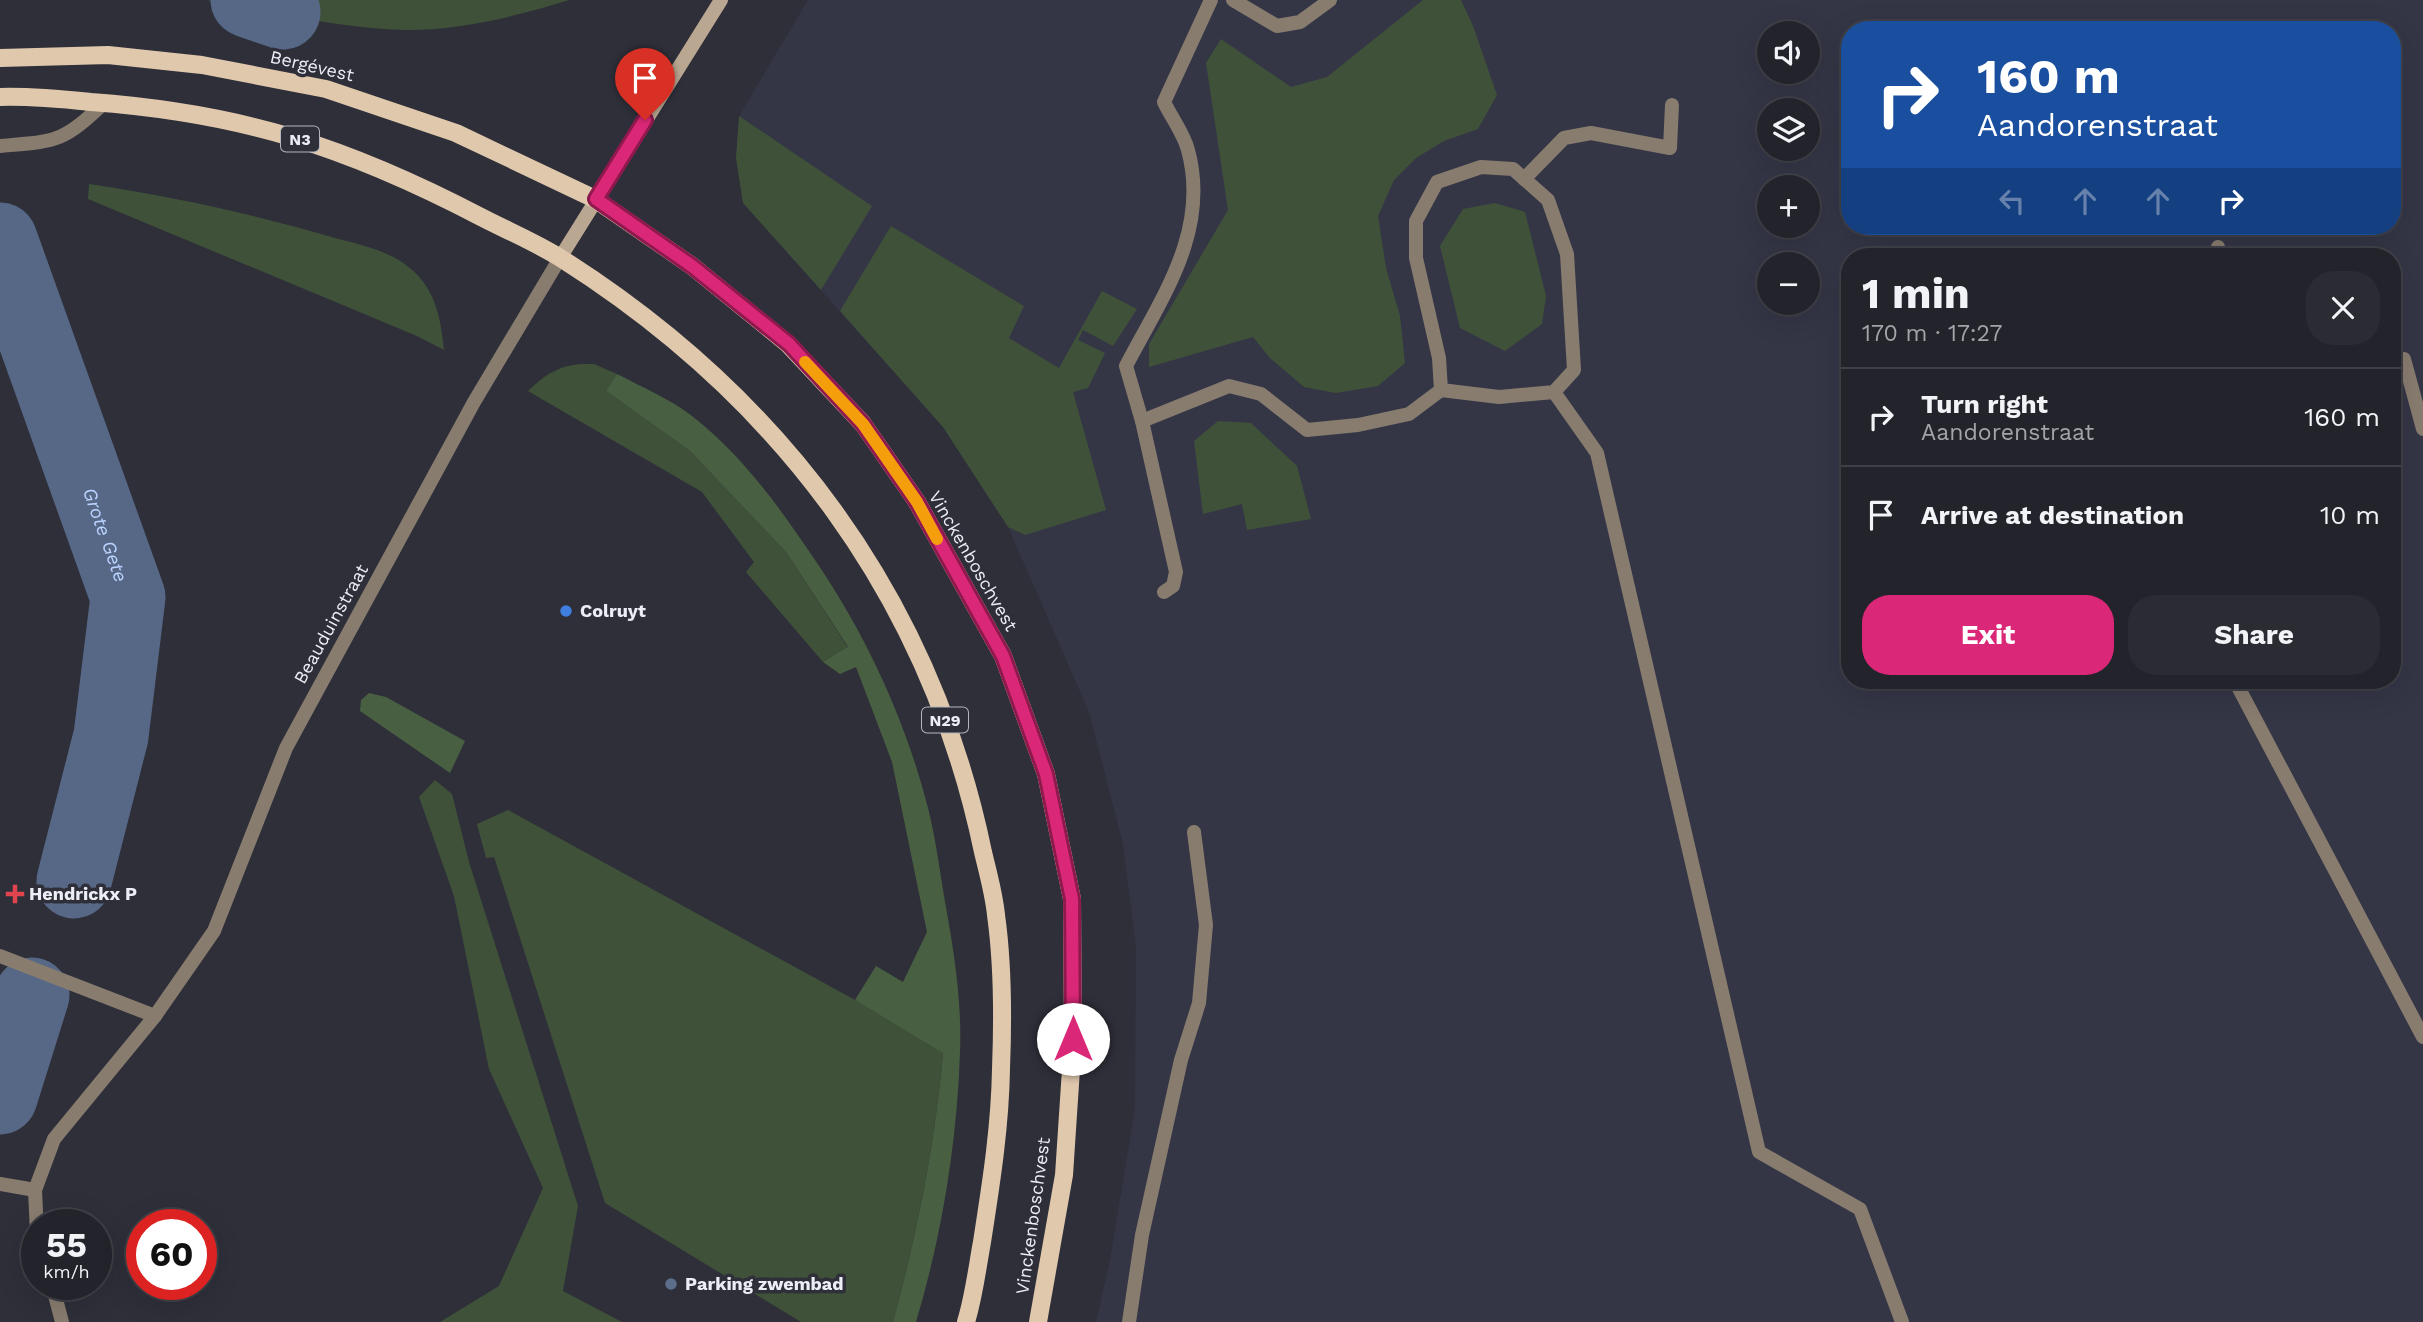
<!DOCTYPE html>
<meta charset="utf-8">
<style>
body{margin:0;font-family:"Work Sans",sans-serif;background:#2a2b33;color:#f1f3f6;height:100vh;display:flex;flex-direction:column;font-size:26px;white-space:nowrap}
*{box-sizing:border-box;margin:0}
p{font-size:23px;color:#a2a4a9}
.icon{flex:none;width:38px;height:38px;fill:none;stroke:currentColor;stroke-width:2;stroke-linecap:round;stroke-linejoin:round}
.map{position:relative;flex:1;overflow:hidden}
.drawer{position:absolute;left:1841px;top:248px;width:560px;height:441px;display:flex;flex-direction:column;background:#22232b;border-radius:28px;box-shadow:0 7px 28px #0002,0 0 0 2px #3f4047}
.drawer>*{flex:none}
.top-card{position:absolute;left:1841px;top:21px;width:560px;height:214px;border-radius:28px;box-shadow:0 7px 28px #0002,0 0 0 2px #3f4047;background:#1a4fa0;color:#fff;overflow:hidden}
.tools{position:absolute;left:1757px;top:21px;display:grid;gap:14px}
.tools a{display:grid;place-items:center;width:63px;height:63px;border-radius:50%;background:#22232b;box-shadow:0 7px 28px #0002,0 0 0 2px #3f4047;font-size:35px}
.speed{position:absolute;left:21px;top:1209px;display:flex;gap:14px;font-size:35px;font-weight:700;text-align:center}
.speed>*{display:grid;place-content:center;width:91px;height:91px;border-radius:50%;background:#22232b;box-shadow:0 7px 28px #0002,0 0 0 2px #3f4047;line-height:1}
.speed small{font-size:18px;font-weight:400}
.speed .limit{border:10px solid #d22;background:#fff;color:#111}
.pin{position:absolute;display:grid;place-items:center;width:60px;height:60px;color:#fff;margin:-72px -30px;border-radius:50% 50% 50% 0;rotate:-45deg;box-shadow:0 0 7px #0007}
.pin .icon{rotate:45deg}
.me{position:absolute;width:77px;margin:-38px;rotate:0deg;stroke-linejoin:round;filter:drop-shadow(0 0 5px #0008)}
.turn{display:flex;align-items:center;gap:24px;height:147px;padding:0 21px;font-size:32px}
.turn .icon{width:91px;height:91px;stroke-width:2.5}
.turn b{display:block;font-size:49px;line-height:60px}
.lanes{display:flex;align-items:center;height:66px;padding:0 21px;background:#0003;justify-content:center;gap:35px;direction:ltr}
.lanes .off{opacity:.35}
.round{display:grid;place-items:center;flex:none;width:74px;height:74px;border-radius:28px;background:#2a2b33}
.summary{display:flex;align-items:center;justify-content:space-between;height:119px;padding:0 21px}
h1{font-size:42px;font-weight:700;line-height:52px}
.button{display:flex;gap:14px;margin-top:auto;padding:14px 21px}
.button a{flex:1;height:80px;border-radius:28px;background:#db2777;color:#fff;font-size:28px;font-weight:700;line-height:80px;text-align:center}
.button a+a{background:#2a2b33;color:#f1f3f6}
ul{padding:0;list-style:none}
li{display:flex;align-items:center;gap:21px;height:98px;padding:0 21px;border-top:2px solid #3f4047}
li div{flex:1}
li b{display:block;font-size:26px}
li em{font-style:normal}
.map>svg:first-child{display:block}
.built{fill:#343646;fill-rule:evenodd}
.green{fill:#3f5239}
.forest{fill:#495f42}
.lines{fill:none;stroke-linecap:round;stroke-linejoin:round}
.river{stroke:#576887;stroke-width:75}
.service{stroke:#887c6f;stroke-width:14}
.minor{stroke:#887c6f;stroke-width:14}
.secondary{stroke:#baa792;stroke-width:14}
.primary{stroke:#e0c8ad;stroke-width:18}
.route-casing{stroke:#8e194d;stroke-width:18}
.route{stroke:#db2777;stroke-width:12}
.slow{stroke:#f59e0b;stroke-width:12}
.shop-dot{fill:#3f7fe0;stroke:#2e2f39;stroke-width:2.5}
.health-dot{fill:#e0444e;stroke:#2e2f39;stroke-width:2.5}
.service-dot{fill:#5c6f8a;stroke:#2e2f39;stroke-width:2.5}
.labels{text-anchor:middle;stroke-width:7;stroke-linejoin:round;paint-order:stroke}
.shield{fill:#2e2f39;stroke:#b4b5bd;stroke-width:2}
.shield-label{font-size:16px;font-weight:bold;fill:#edeef5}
.street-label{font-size:18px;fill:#edeef5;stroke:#2e2f39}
.poi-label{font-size:18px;font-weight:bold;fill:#edeef5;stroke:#2e2f39;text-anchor:start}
.water-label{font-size:19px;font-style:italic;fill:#bad3fe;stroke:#2e2f39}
</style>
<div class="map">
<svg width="2423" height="1322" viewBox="0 0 2423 1322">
<rect width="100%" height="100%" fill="#2e2f39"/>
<path class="built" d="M 808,0 L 2423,0 L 2423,1322 L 1096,1322 L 1110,1260 L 1135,1108 L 1136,947 L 1123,844 L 1089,712 L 1008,527 L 943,427 L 743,203 L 736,158 L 739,116 ZM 1850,30 L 2392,30 L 2392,226 L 1850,226 ZM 1769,33 L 1808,33 L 1808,72 L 1769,72 ZM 1769,110 L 1808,110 L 1808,149 L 1769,149 ZM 1769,187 L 1808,187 L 1808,226 L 1769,226 ZM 1850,257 L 2392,257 L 2392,681 L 1850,681 ZM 1769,264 L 1808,264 L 1808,303 L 1769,303 Z"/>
<g class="green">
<path d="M 207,0 L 569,0 C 517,16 462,30 407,30 C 340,29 273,12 207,0 Z"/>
<path d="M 1423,0 L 1461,0 L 1473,26 L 1497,95 L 1478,129 L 1444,141 L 1416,158 L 1394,180 L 1378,216 L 1386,268 L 1400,316 L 1405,363 L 1378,386 L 1336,393 L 1304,387 L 1270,358 L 1253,337 L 1149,367 L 1149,344 L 1228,210 L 1206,63 L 1221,39 L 1291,87 L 1327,77 Z"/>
<path d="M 739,116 L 872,206 L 821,290 L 743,203 L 736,158 Z"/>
<path d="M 89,184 C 170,196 249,213 328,236 C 356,244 388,249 411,269 C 436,290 441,320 444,350 L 417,336 L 88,199 Z"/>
<path d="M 1495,203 L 1525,212 L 1546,296 L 1542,324 L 1505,351 L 1460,328 L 1440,246 L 1463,209 Z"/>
<path d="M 891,226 L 1024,306 L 1009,338 L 1059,368 L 1102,291 L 1137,309 L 1113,346 L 1083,330 L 1078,340 L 1105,353 L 1088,388 L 1073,392 L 1106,510 L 1025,535 L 1008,527 L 943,427 L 840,311 Z"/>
<path d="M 594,364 L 617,374 L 606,391 L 690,451 L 786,552 L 848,648 L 823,662 L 746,572 L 754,562 L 702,492 L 528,391 C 550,370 564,363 594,364 Z"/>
<path d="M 1218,421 L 1251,423 L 1297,466 L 1311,519 L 1247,530 L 1242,504 L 1203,514 L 1194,441 Z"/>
<path d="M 435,780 L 452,794 L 469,862 L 578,1206 L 563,1291 L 622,1322 L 440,1322 L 499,1286 L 543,1188 L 489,1069 L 454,896 L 419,797 Z"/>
<path d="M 508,810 L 855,1000 L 943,1052 C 935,1145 917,1232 893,1322 L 801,1322 L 605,1203 L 494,857 L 486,858 L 477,824 Z"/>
</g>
<g class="forest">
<path d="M 617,374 C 642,387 670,399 692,416 C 740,453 777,504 811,554 C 865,632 906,720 929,812 C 936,841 940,872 945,902 C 954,951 962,1002 960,1052 C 957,1143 942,1235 916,1322 L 893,1322 C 917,1233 935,1145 943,1053 L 855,1000 L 876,966 L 903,982 L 927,932 L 892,762 L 856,667 L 840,674 L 823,662 L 848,647 L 786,552 L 690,451 L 606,391 Z"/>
<path d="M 369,693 L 386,697 L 465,741 L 450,773 L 360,711 L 361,700 Z"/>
</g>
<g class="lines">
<g class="river">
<path d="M 248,0 L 283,12"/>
<path id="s1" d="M 0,240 L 128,597 L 111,736 L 74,881"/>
<path d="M 0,1097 L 32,995"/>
</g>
<g class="service">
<path d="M 1233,0 L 1277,26 L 1300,22 L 1330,0"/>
<path d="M 1524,179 L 1564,138 L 1591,133 L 1670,148 L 1672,105"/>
<path d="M 2218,247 L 2221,257"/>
<path d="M 2392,362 L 2404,359 L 2423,429"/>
<path d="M 1554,392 L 1597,453 L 1759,1152 L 1860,1209 L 1902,1322"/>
<path d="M 1142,421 L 1229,386 L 1261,394 L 1307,430 L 1358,425 L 1409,414 L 1441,390 L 1439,358 L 1416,258 L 1416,221 L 1437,182 L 1481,167 L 1513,169 L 1548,200 L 1567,254 L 1574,370 L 1554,392 L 1499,397 L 1441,390"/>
<path d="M 1164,592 L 1173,586 L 1176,572 L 1142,421 L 1126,366 C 1162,297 1210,231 1188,150 C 1184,134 1171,117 1164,102 L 1211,0"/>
<path d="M 2235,681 L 2423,1037"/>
<path d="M 1129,1322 L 1142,1235 L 1181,1060 L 1199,1003 L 1206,925 L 1194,832"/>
</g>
<g class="minor">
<path d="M 0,146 C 57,141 62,143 104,103"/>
<path d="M 0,956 L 155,1016"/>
<path d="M 0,1184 L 35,1190"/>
<path d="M 37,1233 L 35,1190 L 54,1139 L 155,1016 L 214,931 L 286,748 L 474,402 L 560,258"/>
<path d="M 52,1284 L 62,1322"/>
</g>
<path class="secondary" d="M 560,258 L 721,0"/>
<g class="primary">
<path d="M 0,58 L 108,55 L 202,65 L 326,89 L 456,133 L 595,199 L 692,266 L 788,344 L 863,424 L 917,502 L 1003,656 L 1046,774 L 1072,899 L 1073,1039 L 1064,1175 L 1038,1322"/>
<path d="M 0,97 C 30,96 61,99 91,102 C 242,113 347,147 481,217 C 508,231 537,243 562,259 C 781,398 930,597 983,852 C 988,873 994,894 996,915 C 1003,965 1003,1018 1001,1069 C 1000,1128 991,1184 982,1242 C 977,1269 974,1296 966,1322"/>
</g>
</g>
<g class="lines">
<defs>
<path id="route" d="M 645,120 L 596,199 L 692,266 L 789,344 L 863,424 L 917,502 L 1003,656 L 1046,774 L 1072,899 L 1073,1039"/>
</defs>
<use href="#route" class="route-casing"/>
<use href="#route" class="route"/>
<path class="slow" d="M 805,362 L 863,424 L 917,502 L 937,539"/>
</g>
<circle class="shop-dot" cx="566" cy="611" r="7"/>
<path class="health-dot" d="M11.5 883.5h7v7h7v7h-7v7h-7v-7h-7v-7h7z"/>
<circle class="service-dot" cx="671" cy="1284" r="7"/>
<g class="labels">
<g class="shield">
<rect x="281" y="126.5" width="38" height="25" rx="5"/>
<rect x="922" y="707.5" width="46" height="25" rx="5"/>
</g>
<g class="shield-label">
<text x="300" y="145">N3</text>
<text x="945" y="726">N29</text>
</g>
<g class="street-label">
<text transform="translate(312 66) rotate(13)" y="6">Bergévest</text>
<text transform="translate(973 561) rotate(60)" y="6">Vinckenboschvest</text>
<text transform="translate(331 624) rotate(-61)" y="6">Beauduinstraat</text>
<text transform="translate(1033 1216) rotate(-82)" y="6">Vinckenboschvest</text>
</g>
<g class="poi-label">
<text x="580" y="617">Colruyt</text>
<text x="29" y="900">Hendrickx P</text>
<text x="685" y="1290">Parking zwembad</text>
</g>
<g class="water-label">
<text dy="7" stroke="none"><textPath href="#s1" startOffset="313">Grote Gete</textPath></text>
</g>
</g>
</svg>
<div class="tools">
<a><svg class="icon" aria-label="sound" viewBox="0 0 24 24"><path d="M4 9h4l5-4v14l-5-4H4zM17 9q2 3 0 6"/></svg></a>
<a><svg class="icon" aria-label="layers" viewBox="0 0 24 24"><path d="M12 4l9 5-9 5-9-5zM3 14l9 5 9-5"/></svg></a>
<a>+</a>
<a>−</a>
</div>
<div class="speed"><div>55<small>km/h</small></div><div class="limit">60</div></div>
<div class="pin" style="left:645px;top:120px;background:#d93025"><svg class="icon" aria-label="arrive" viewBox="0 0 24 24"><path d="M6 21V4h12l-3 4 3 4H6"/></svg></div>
<svg class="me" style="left:1073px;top:1039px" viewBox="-20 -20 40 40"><circle r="19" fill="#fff"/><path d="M0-13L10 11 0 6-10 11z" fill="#db2777"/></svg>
<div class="top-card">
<div class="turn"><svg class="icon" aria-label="right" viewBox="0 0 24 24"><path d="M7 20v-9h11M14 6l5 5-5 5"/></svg><div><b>160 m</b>Aandorenstraat</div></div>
<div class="lanes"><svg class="icon off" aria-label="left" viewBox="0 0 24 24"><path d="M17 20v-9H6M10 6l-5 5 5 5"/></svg><svg class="icon off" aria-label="ahead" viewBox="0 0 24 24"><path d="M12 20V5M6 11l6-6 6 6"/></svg><svg class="icon off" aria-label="ahead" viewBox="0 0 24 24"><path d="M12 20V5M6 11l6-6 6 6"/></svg><svg class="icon" aria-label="right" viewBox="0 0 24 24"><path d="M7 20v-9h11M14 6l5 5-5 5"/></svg></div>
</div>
<section class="drawer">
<div class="summary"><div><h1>1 min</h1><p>170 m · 17:27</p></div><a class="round"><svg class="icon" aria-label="close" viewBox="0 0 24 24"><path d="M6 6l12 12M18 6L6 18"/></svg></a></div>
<ul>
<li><svg class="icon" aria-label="right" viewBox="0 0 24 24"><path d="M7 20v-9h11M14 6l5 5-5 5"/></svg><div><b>Turn right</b><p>Aandorenstraat</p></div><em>160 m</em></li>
<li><svg class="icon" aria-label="arrive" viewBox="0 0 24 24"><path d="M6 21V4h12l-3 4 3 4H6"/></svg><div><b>Arrive at destination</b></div><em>10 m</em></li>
</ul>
<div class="button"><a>Exit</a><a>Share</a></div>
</section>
</div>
